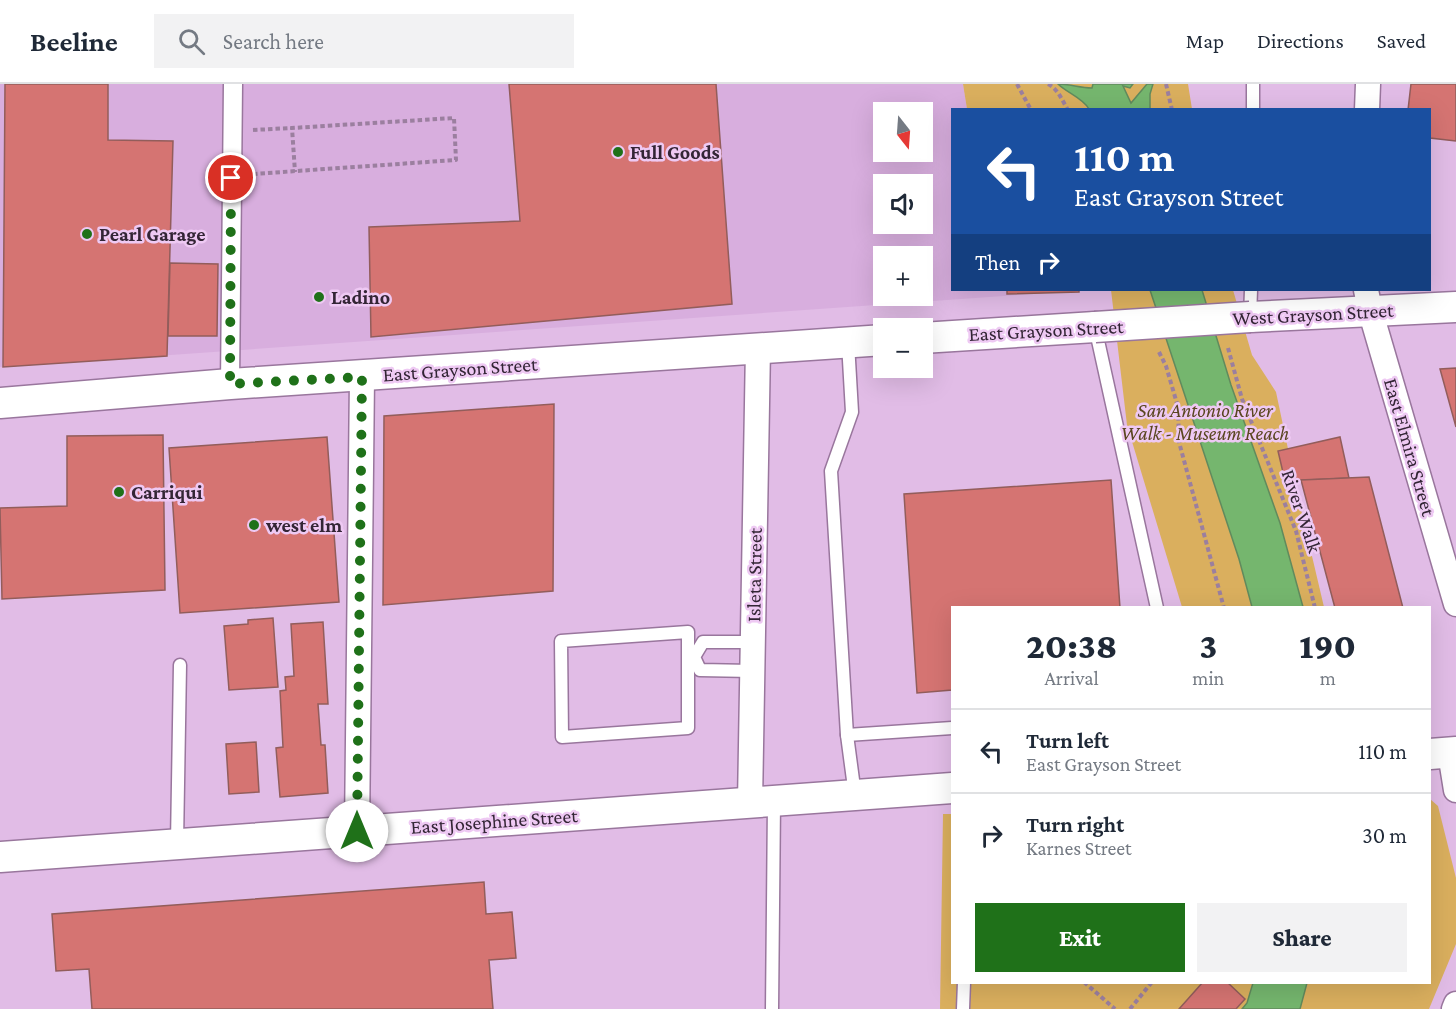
<!DOCTYPE html>
<meta charset="utf-8">
<style>
body{margin:0;font-family:"Crimson Pro",serif;background:#f2f2f3;color:#1f2937;height:100vh;display:flex;flex-direction:column;font-size:22px;white-space:nowrap}
*{box-sizing:border-box;margin:0}
p{font-size:20px;color:#747a83}
.icon{flex:none;width:33px;height:33px;fill:none;stroke:currentColor;stroke-width:2;stroke-linecap:round;stroke-linejoin:round}
.map{position:relative;flex:1;overflow:hidden}
.drawer{position:absolute;left:951px;top:522px;width:480px;height:378px;display:flex;flex-direction:column;background:#fff;border-radius:0px;box-shadow:0 6px 24px #0002}
.drawer>*{flex:none}
.hud{position:absolute;left:951px;top:24px;width:480px;height:183px;border-radius:0px;box-shadow:0 6px 24px #0002;background:#1a4fa0;color:#fff;overflow:hidden}
.needle{width:39px;rotate:163deg}
.controls{position:absolute;left:873px;top:18px;display:grid;gap:12px}
.controls a{display:grid;place-items:center;width:60px;height:60px;border-radius:0px;background:#fff;box-shadow:0 6px 24px #0002;font-size:30px}
.pin{position:absolute;display:grid;place-items:center;width:51px;height:51px;color:#fff;margin:-26px;border:3px solid #fff;border-radius:50%;box-shadow:0 2px 6px #0007}
.me{position:absolute;width:66px;margin:-33px;rotate:0deg;stroke-linejoin:round;filter:drop-shadow(0 0 4px #0008)}
.turn{display:flex;align-items:center;gap:21px;height:126px;padding:0 24px;font-size:27px}
.turn .icon{width:78px;height:78px;stroke-width:2.5}
.turn b{display:block;font-size:42px;line-height:51px}
.then{display:flex;align-items:center;height:57px;padding:0 24px;background:#0003;gap:12px;font-size:22px}
.eta{display:flex;justify-content:space-evenly;align-items:center;height:102px;text-align:center}
.eta b{font-size:36px;font-weight:800;line-height:42px}
.primary-button{display:flex;gap:12px;margin-top:auto;padding:12px 24px}
.primary-button a{flex:1;height:69px;border-radius:0px;background:#1f7119;color:#fff;font-size:24px;font-weight:800;line-height:69px;text-align:center}
.primary-button a+a{background:#f2f2f3;color:#1f2937}
ul{padding:0;list-style:none}
li{display:flex;align-items:center;gap:18px;height:84px;padding:0 24px;border-top:2px solid #e0e1e3}
li div{flex:1}
li b{display:block;font-size:22px}
li em{font-style:normal}
header{display:flex;align-items:center;gap:36px;box-sizing:border-box;height:84px;padding:0 30px;background:#fff;border-bottom:2px solid #e0e1e3}
header strong{font-size:28px}
nav{display:flex;gap:33px;margin-inline-start:auto;font-size:21px}
.search{width:420px;height:54px;background:#f2f2f3;display:flex;align-items:center;gap:15px;box-sizing:border-box;padding:0 21px;border-radius:0px;color:#747a83;font-size:22px}
.map>svg:first-child{display:block}
.built{fill:#d8aede;fill-rule:evenodd}
.green{fill:#daaf5e}
.water{fill:#75b66e;stroke:#618a5d;stroke-width:1.5}
.building{fill:#d57472;stroke:#925d5b;stroke-width:1.5}
.lines{fill:none;stroke-linecap:round;stroke-linejoin:round}
.service-casing{stroke:#99769d;stroke-width:15}
.pedestrian-casing{stroke:#99769d;stroke-width:21}
.minor-casing{stroke:#99769d;stroke-width:27}
.tertiary-casing{stroke:#99769d;stroke-width:33}
.path{stroke:#9b7f9f;stroke-width:4;stroke-dasharray:4.5 3;stroke-linecap:butt}
.service{stroke:#fff;stroke-width:12}
.pedestrian{stroke:#fff;stroke-width:18}
.minor{stroke:#fff;stroke-width:24}
.tertiary{stroke:#fff;stroke-width:30}
.tertiary-bridge-casing{stroke:#99769d;stroke-width:33;stroke-linecap:butt}
.tertiary-bridge{stroke:#fff;stroke-width:30}
.route{stroke:#1f7119;stroke-width:10;stroke-dasharray:0 18}
.poi-dot{fill:#1f7119;stroke:#eec9f3;stroke-width:2}
.labels{text-anchor:middle;stroke-width:5;stroke-linejoin:round;paint-order:stroke}
.poi-label{font-size:20px;font-weight:bold;fill:#332535;stroke:#eec9f3;text-anchor:start}
.street-label{font-size:20px;fill:#332535;stroke:#eec9f3}
.park-label{font-size:20px;font-style:italic;fill:#5a4620;stroke:#eec9f3}
</style>
<header>
<strong>Beeline</strong>
<div class="search"><svg class="icon" aria-label="search" viewBox="0 0 24 24"><circle cx="10" cy="10" r="6"/><path d="M15 15l6 6"/></svg>Search here</div>
<nav><a>Map</a><a>Directions</a><a>Saved</a></nav>
</header>
<div class="map">
<svg width="1456" height="925" viewBox="0 0 1456 925">
<rect width="100%" height="100%" fill="#e1bce6"/>
<path class="built" d="M 0,0 L 963,0 L 967,25 L 952,26 L 952,206 L 1088,206 L 0,283 ZM 884,28 L 922,28 L 922,68 L 884,68 ZM 884,100 L 922,100 L 922,140 L 884,140 ZM 884,172 L 922,172 L 922,212 L 884,212 Z"/>
<g class="green">
<path d="M 963,0 L 1188,0 L 1192,25 L 967,25 Z"/>
<path d="M 1111,206 L 1233,206 L 1252,271 L 1276,308 L 1299,417 L 1324,523 L 1182,523 L 1127,341 Z"/>
<path d="M 1430,715 L 1438,722 L 1456,794 L 1456,860 L 1429,925 L 940,925 L 943,730 L 952,730 L 952,898 L 1430,898 Z"/>
</g>
<g class="water">
<path d="M 1058,0 C 1070,0 1080,4 1092,4 L 1093,0 L 1133,0 L 1130,4 L 1123,2 L 1131,19 L 1147,0 L 1153,0 L 1150,10 L 1150,25 L 1089,25 C 1083,14 1067,9 1058,0 Z"/>
<path d="M 1150,206 L 1202,206 L 1231,301 L 1280,439 L 1303,523 L 1252,523 L 1239,475 Z"/>
<path d="M 1253,899 L 1253,898 L 1307,899 L 1300,925 L 1242,925 L 1247,919 Z"/>
</g>
<g class="building">
<path d="M 5,0 L 108,0 L 108,56 L 173,57 L 167,272 L 3,283 Z"/>
<path d="M 509,0 L 716,0 L 732,220 L 371,253 L 369,143 L 520,137 Z"/>
<path d="M 1411,0 L 1456,0 L 1456,57 L 1430,54 L 1430,26 L 1408,26 Z"/>
<path d="M 170,179 L 218,180 L 217,252 L 168,252 Z"/>
<path d="M 1007,206 L 1079,206 L 1079,208 L 1007,210 Z"/>
<path d="M 1456,284 L 1456,343 L 1440,285 Z"/>
<path d="M 554,320 L 553,507 L 383,521 L 384,332 Z"/>
<path d="M 163,351 L 165,506 L 2,515 L 0,424 L 67,422 L 67,352 Z"/>
<path d="M 327,353 L 339,518 L 180,529 L 169,364 Z"/>
<path d="M 1340,353 L 1349,394 L 1285,397 L 1278,367 Z"/>
<path d="M 1369,393 L 1403,524 L 1335,524 L 1301,396 Z"/>
<path d="M 1111,396 L 1120,524 L 952,524 L 952,606 L 917,609 L 904,410 Z"/>
<path d="M 273,534 L 278,603 L 229,606 L 224,542 L 248,540 L 248,536 Z"/>
<path d="M 323,538 L 328,620 L 318,620 L 321,661 L 325,661 L 328,709 L 280,713 L 276,664 L 283,663 L 280,607 L 286,606 L 285,593 L 294,592 L 291,540 Z"/>
<path d="M 256,658 L 259,708 L 229,710 L 226,660 Z"/>
<path d="M 484,798 L 486,830 L 512,828 L 516,874 L 489,876 L 493,925 L 92,925 L 89,885 L 56,887 L 52,830 Z"/>
<path d="M 1203,898 L 1227,898 L 1245,915 L 1236,925 L 1179,925 Z"/>
</g>
<g class="lines">
<defs>
<g id="service">
<path d="M 1253,26 L 1253,0"/>
<path d="M 1250,232 L 1251,206"/>
<path d="M 1095,243 L 1157,524"/>
<path d="M 848,259 L 852,328 L 831,387 L 847,651 L 855,711"/>
<path d="M 688,548 L 688,644 L 562,653 L 561,557 Z"/>
<path d="M 752,587 L 700,586 L 694,573 L 703,558 L 753,558"/>
<path d="M 847,651 L 952,644"/>
<path d="M 177,759 L 180,581"/>
<path d="M 772,925 L 774,718"/>
<path d="M 963,925 L 964,898"/>
</g>
<path id="pedestrian" d="M 230,300 L 233,0"/>
<g id="minor">
<path d="M 1367,26 L 1368,0"/>
<path d="M 1366,206 L 1370,226 L 1456,520"/>
<path d="M 1450,669 L 1456,706"/>
<path d="M 750,719 L 758,263"/>
<path d="M 357,747 L 362,293"/>
<path d="M 1454,925 L 1456,920"/>
</g>
<g id="tertiary">
<path d="M 1250,233 L 1456,223"/>
<path d="M 922,254 L 1095,243"/>
<path d="M 0,319 L 230,300 L 884,256"/>
<path d="M 1430,670 L 1456,668"/>
<path d="M 0,773 L 952,704"/>
</g>
</defs>
<use href="#service" class="service-casing"/>
<use href="#pedestrian" class="pedestrian-casing"/>
<use href="#minor" class="minor-casing"/>
<use href="#tertiary" class="tertiary-casing"/>
<g class="path">
<path d="M 1017,0 L 1031,26"/>
<path d="M 1048,0 C 1058,5 1062,16 1068,26"/>
<path d="M 1166,0 L 1172,26"/>
<path d="M 253,46 L 292,44"/>
<path d="M 253,90 L 456,76 L 454,34 L 292,44 L 295,88"/>
<path d="M 1228,264 L 1242,315 L 1296,447 L 1315,524"/>
<path d="M 1159,268 L 1166,282 L 1178,323 L 1179,358 L 1224,524"/>
<path d="M 1084,898 L 1115,925"/>
<path d="M 1130,925 L 1152,898"/>
</g>
<use href="#service" class="service"/>
<use href="#pedestrian" class="pedestrian"/>
<use href="#minor" class="minor"/>
<use href="#tertiary" class="tertiary"/>
<defs>
<path id="tertiary-bridge" d="M 1095,243 L 1250,233"/>
</defs>
<use href="#tertiary-bridge" class="tertiary-bridge-casing"/>
<use href="#tertiary-bridge" class="tertiary-bridge"/>
</g>
<g class="lines">
<path class="route" d="M 231,94 L 230,300 L 362,293 L 357,747"/>
</g>
<g class="poi-dot">
<circle cx="618" cy="68" r="6"/>
<circle cx="87" cy="150" r="6"/>
<circle cx="319" cy="213" r="6"/>
<circle cx="119" cy="408" r="6"/>
<circle cx="254" cy="441" r="6"/>
</g>
<g class="labels">
<g class="poi-label">
<text x="630" y="75">Full Goods</text>
<text x="99" y="157">Pearl Garage</text>
<text x="331" y="220">Ladino</text>
<text x="131" y="415">Carriqui</text>
<text x="266" y="448">west elm</text>
</g>
<g class="street-label">
<text transform="translate(1313 230) rotate(-3)" y="7">West Grayson Street</text>
<text transform="translate(1046 246) rotate(-3)" y="7">East Grayson Street</text>
<text transform="translate(460 285) rotate(-4)" y="7">East Grayson Street</text>
<text transform="translate(1410 363) rotate(74)" y="7">East Elmira Street</text>
<text transform="translate(1302 427) rotate(71)" y="7">River Walk</text>
<text transform="translate(754 491) rotate(-89)" y="7">Isleta Street</text>
<text transform="translate(494 737) rotate(-4)" y="7">East Josephine Street</text>
</g>
<g class="park-label">
<text x="1205" y="333">San Antonio River<tspan x="1205" dy="23">Walk - Museum Reach</tspan></text>
</g>
</g>
</svg>
<div class="controls">
<a><svg class="needle" viewBox="-14 -14 28 28"><path d="M0-13l5 13h-10z" fill="#e53935"/><path d="M0 13l5-13h-10z" fill="#747a83"/></svg></a>
<a><svg class="icon" aria-label="sound" viewBox="0 0 24 24"><path d="M4 9h4l5-4v14l-5-4H4zM17 9q2 3 0 6"/></svg></a>
<a>+</a>
<a>−</a>
</div>
<div class="pin" style="left:231px;top:94px;background:#d93025"><svg class="icon" aria-label="arrive" viewBox="0 0 24 24"><path d="M6 21V4h12l-3 4 3 4H6"/></svg></div>
<svg class="me" style="left:357px;top:747px" viewBox="-20 -20 40 40"><circle r="19" fill="#fff"/><path d="M0-13L10 11 0 6-10 11z" fill="#1f7119"/></svg>
<div class="hud">
<div class="turn"><svg class="icon" aria-label="left" viewBox="0 0 24 24"><path d="M17 20v-9H6M10 6l-5 5 5 5"/></svg><div><b>110 m</b>East Grayson Street</div></div>
<div class="then">Then<svg class="icon" aria-label="right" viewBox="0 0 24 24"><path d="M7 20v-9h11M14 6l5 5-5 5"/></svg></div>
</div>
<section class="drawer">
<div class="eta">
<div><b>20:38</b><p>Arrival</p></div>
<div><b>3</b><p>min</p></div>
<div><b>190</b><p>m</p></div>
</div>
<ul>
<li><svg class="icon" aria-label="left" viewBox="0 0 24 24"><path d="M17 20v-9H6M10 6l-5 5 5 5"/></svg><div><b>Turn left</b><p>East Grayson Street</p></div><em>110 m</em></li>
<li><svg class="icon" aria-label="right" viewBox="0 0 24 24"><path d="M7 20v-9h11M14 6l5 5-5 5"/></svg><div><b>Turn right</b><p>Karnes Street</p></div><em>30 m</em></li>
</ul>
<div class="primary-button"><a>Exit</a><a>Share</a></div>
</section>
</div>
